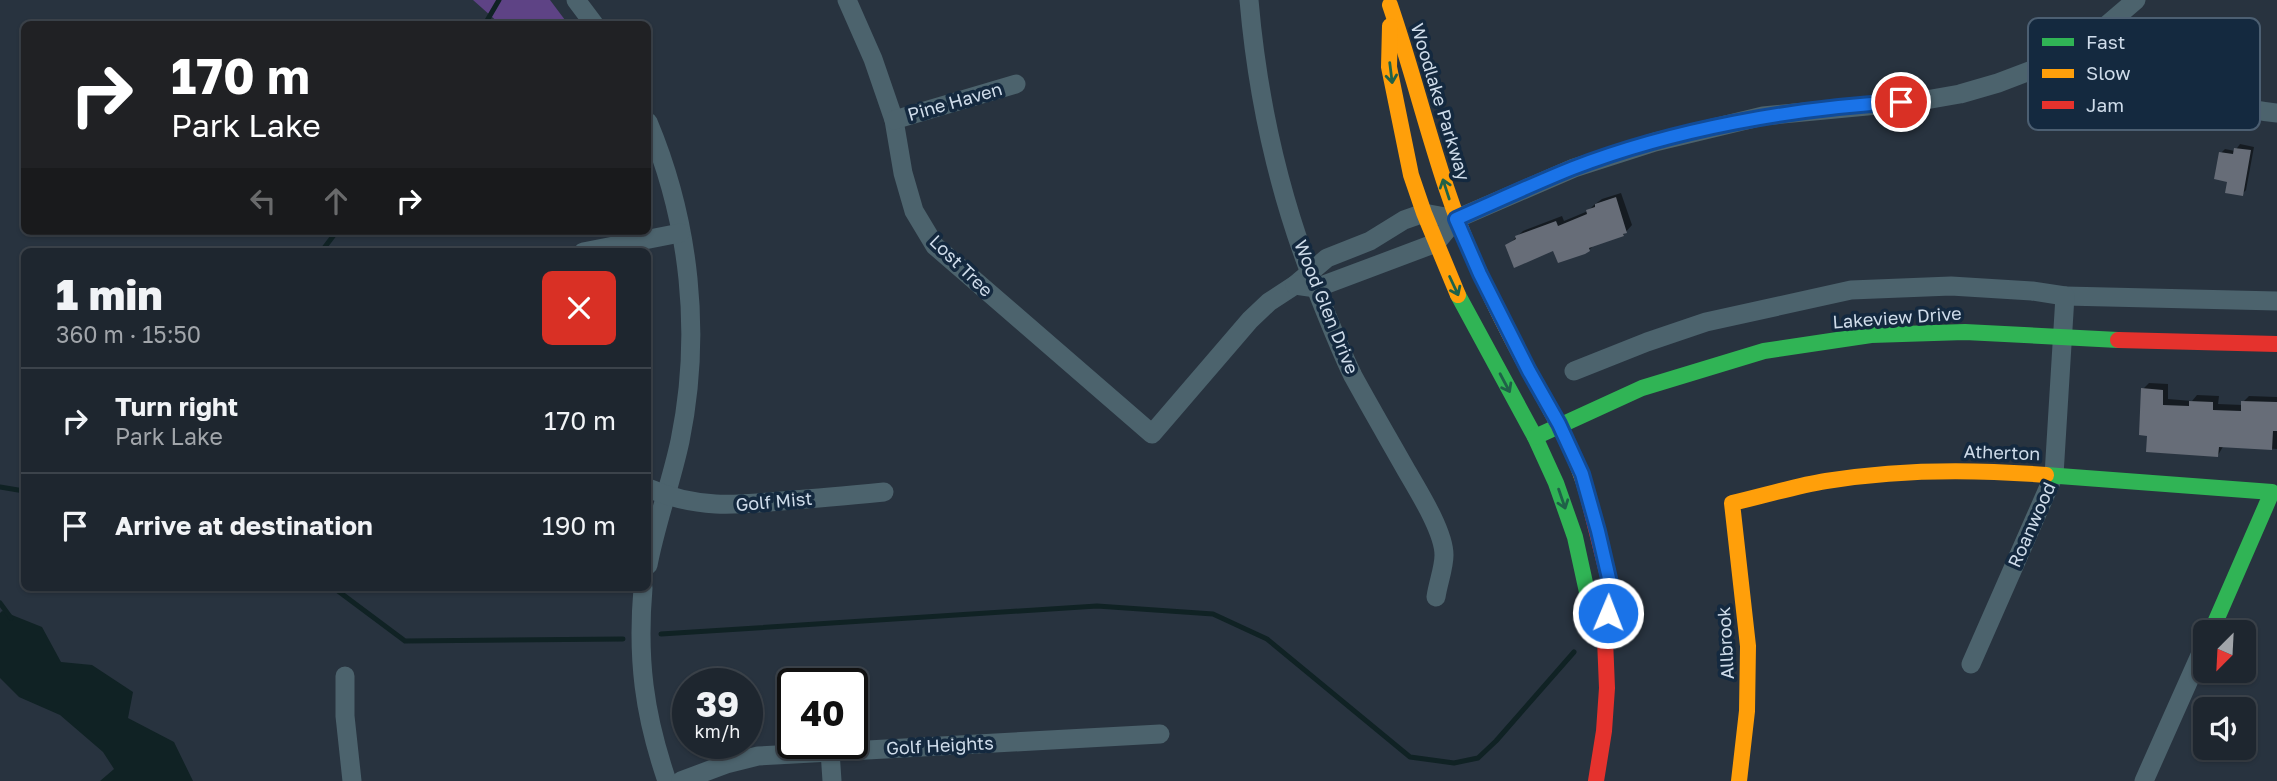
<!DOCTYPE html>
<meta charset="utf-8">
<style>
body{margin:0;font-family:"Golos Text",sans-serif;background:#262e37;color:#f1f3f6;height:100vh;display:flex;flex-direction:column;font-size:26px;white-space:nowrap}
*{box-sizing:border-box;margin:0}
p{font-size:23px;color:#a1a5aa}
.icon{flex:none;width:38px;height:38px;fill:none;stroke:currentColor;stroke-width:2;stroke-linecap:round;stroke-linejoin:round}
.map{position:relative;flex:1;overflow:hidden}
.drawer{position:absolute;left:21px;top:248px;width:630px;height:343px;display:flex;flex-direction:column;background:#1e262f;border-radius:10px;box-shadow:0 2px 5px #0004,0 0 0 2px #3c434b}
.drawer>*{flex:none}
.top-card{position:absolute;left:21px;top:21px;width:630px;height:214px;border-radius:10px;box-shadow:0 2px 5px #0004,0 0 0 2px #3c434b;background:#202124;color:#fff;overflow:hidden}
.needle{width:46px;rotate:204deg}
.tools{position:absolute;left:2193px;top:620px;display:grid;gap:14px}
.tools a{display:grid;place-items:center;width:63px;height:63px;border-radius:10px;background:#1e262f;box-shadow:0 2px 5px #0004,0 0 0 2px #3c434b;font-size:35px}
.speed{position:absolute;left:672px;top:668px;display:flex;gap:14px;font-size:35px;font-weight:700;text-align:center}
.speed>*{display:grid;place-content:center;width:91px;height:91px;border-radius:50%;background:#1e262f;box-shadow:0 2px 5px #0004,0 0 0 2px #3c434b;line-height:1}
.speed small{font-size:18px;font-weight:400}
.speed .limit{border:4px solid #111;border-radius:10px;background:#fff;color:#111}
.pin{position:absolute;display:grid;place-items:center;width:60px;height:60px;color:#fff;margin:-30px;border:4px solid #fff;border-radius:50%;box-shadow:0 2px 7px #0007}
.me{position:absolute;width:77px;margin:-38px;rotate:1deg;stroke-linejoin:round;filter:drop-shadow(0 0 5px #0008)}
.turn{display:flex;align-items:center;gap:24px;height:147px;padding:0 35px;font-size:32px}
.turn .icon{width:91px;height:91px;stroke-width:2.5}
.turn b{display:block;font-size:49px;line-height:60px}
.lanes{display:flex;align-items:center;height:66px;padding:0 35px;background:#0003;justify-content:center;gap:35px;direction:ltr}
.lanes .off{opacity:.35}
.round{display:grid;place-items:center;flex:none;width:74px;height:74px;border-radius:10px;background:#262e37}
.overview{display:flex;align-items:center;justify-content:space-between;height:119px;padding:0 35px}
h1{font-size:42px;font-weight:800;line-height:52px}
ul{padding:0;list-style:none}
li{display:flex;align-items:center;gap:21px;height:105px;padding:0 35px;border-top:2px solid #3c434b}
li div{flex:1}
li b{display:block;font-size:26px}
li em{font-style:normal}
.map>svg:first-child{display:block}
.green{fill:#5e4385}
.water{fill:#102224}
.shadow{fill:#0007}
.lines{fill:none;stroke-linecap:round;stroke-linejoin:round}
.stream{stroke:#102224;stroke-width:5}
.building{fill:#676d78}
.street{stroke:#4c636d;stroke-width:19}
.fast{stroke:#30b455;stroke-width:16}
.slow{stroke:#ff9f0a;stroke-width:16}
.jam{stroke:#e5322d;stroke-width:16}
.oneway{stroke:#1f6148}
.route-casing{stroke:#114b97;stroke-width:18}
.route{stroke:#1a73e8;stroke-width:12}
.labels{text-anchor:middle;stroke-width:7;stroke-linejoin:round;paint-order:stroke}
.street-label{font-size:18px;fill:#cfdcea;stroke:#14293f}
.key{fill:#14293f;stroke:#4c5f72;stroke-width:2}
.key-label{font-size:19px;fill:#cfdcea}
</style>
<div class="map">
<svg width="2277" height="781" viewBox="0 0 2277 781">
<rect width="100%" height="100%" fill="#28333f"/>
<path class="green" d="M 473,0 L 550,0 L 568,24 L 500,24 Z"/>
<path class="water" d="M 2,611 L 42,627 L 61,662 L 92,665 L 133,692 L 128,718 L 174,742 L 193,781 L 100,781 L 114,769 L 103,752 L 60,715 L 19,697 L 0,678 L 0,613 Z"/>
<g class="shadow">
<path d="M 2240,144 L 2254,147 L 2246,190 L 2242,194 L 2229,180 L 2221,153 L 2225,149 L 2235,151 Z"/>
<path d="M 1621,193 L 1632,225 L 1623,235 L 1594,245 L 1589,250 L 1507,246 L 1523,231 L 1562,216 L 1564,221 L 1588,211 L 1594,205 L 1602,199 Z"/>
<path d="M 2149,383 L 2168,384 L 2168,399 L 2192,401 L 2197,395 L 2219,396 L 2218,404 L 2243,405 L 2243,402 L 2249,396 L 2277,397 L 2277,449 L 2224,445 L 2218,455 L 2149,434 L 2143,389 Z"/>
</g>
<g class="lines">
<g class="stream">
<path d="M 485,24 L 499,0"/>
<path d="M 321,252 L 337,231"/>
<path d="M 0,487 L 24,491"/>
<path d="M 334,588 L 405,641 L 623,639"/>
<path d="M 0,603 L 11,618"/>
<path d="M 661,634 L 1097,606 L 1213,614 L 1267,639 L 1410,757 L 1454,763 L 1478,758 L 1496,741 L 1574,652"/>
</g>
</g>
<g class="building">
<path d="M 2234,148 L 2251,150 L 2243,196 L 2225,193 L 2227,182 L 2214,179 L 2219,152 L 2233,154 Z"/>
<path d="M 1616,197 L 1627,233 L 1623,234 L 1624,236 L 1589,248 L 1590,251 L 1585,254 L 1558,263 L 1553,251 L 1514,268 L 1505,245 L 1516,239 L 1515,236 L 1556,221 L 1558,226 L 1587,214 L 1586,210 L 1595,207 L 1595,204 Z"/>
<path d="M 2141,388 L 2163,390 L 2163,405 L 2189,406 L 2189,401 L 2213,402 L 2213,410 L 2241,411 L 2241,401 L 2277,402 L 2277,431 L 2273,431 L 2272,450 L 2219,447 L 2218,457 L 2146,452 L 2147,436 L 2139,435 Z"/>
</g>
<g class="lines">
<g class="street">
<path d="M 576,0 L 594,24"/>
<path d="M 847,0 L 873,59 L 894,120 L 903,173 L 914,211 L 935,246 L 1152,434 L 1250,320 L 1269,302 L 1295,285 L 1327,258 L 1370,241 L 1404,220 L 1424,213 L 1456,219"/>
<path d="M 1249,0 C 1257,93 1277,186 1310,273 C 1324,308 1337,343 1353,376 C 1370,407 1388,438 1405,468 C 1417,489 1444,531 1444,555 C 1444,568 1438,583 1436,597"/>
<path d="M 2101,30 C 2152,72 2209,107 2277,113"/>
<path d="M 894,120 L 1016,84"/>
<path d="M 648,122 C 690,222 702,334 680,441 C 671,483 656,523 648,565"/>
<path d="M 583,252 L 680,233"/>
<path d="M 1295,285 L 1316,288 L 1436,243 L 1456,219 L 1574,168 L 1655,142 L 1763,116 L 1920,101 L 1960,94 L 1998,83 L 2035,69 L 2070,50 L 2101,30 L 2136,0"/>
<path d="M 2065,296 L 2277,301"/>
<path d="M 1574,371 L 1647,342 L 1706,322 L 1851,290 L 1951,286 L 2032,291 L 2065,296 L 2054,475 L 1971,664"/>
<path d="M 648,488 C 699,510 738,505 792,500 C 822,498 853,495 884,492"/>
<path d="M 643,588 C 637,659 644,714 667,781"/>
<path d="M 345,676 L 345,716 L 352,781"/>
<path d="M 830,751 L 832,781"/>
<path d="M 681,781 L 726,764 L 758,756 L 1160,734"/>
<path d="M 2144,781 L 2205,644"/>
</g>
<g class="fast">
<path d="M 1458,295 L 1535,437 L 1556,483 L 1575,537 L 1587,592 L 1603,634"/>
<path d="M 1535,437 L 1642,388 L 1764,351 L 1871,335 L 1965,332 L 2118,340"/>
<path d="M 2046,475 L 2272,492 L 2211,632"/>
</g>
<g class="slow">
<path d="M 1390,5 C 1421,95 1439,186 1480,273 C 1495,307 1512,340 1530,373 C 1551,412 1575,450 1587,493"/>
<path d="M 1390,26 L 1389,67 L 1411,175 L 1424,213 L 1458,295"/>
<path d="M 1739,781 L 1747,711 L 1748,646 L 1732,503 C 1763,496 1795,486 1826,481 C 1899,469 1973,469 2046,475"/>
</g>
<g class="jam">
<path d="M 2118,340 L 2277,344"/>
<path d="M 1587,493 L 1611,588 L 1605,639 L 1607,688 L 1604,731 L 1596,781"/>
</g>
</g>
<defs><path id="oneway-shaft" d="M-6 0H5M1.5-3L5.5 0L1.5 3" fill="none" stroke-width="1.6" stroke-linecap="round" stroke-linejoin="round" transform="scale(1.75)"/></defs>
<g class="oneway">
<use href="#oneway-shaft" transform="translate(1391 73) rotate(83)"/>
<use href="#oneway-shaft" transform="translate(1446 189) rotate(-108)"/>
<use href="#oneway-shaft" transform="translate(1454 286) rotate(65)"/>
<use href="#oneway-shaft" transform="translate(1505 383) rotate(62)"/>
<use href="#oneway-shaft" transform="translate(1562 499) rotate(71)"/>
</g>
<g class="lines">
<defs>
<path id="route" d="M 1608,613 L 1611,587 L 1598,531 L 1582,474 L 1559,424 L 1529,371 L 1480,274 L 1456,219 C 1495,202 1533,184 1573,168 C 1674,129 1793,108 1901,102"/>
</defs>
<use href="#route" class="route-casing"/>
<use href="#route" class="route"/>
</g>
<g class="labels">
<g class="street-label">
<text transform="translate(955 102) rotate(-16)" y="6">Pine Haven</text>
<text transform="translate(1440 102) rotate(73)" y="6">Woodlake Parkway</text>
<text transform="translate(961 266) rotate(44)" y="6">Lost Tree</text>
<text transform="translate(1326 307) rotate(68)" y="6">Wood Glen Drive</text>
<text transform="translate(1897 318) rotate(-4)" y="6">Lakeview Drive</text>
<text transform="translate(2002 453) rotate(2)" y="6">Atherton</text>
<text transform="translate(774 502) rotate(-5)" y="6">Golf Mist</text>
<text transform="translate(2032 525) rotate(-66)" y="6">Roanwood</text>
<text transform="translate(1726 643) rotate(-93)" y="6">Allbrook</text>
<text transform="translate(940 746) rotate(-3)" y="6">Golf Heights</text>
</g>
</g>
<rect x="2028" y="18" width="232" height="112" rx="10" class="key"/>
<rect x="2042" y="38" width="32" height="8" fill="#30b455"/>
<rect x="2042" y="69" width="32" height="9" fill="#ff9f0a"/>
<rect x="2042" y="101" width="32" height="8" fill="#e5322d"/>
<g class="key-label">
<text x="2086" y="49">Fast</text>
<text x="2086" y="80">Slow</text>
<text x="2086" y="112">Jam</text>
</g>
</svg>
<div class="tools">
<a><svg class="needle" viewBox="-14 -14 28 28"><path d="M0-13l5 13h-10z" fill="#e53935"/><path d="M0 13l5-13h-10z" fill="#a1a5aa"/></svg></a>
<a><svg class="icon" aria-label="sound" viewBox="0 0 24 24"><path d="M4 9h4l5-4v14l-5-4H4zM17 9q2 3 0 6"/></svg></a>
</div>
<div class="speed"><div>39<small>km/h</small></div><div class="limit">40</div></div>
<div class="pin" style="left:1901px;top:102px;background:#d93025"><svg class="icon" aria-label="arrive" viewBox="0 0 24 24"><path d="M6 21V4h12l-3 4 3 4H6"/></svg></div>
<svg class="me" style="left:1608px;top:613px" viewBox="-20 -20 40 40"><circle r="17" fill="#1a73e8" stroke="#fff" stroke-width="3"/><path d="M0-11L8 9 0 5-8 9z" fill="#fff"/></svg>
<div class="top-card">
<div class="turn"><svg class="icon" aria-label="right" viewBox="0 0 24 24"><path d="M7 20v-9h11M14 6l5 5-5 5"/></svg><div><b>170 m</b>Park Lake</div></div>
<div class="lanes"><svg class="icon off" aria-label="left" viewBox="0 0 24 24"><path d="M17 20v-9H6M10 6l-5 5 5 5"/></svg><svg class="icon off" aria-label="ahead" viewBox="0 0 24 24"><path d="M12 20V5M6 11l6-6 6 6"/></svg><svg class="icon" aria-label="right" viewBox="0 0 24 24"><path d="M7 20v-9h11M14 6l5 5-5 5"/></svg></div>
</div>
<section class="drawer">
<div class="overview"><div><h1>1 min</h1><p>360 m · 15:50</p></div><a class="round" style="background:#d93025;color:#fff"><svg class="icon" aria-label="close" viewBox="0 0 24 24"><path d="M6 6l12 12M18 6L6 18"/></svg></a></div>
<ul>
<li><svg class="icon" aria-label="right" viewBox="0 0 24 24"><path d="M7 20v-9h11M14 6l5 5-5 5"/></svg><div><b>Turn right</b><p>Park Lake</p></div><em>170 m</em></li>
<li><svg class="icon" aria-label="arrive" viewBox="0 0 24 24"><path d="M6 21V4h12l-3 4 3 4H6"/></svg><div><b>Arrive at destination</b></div><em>190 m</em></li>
</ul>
</section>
</div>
